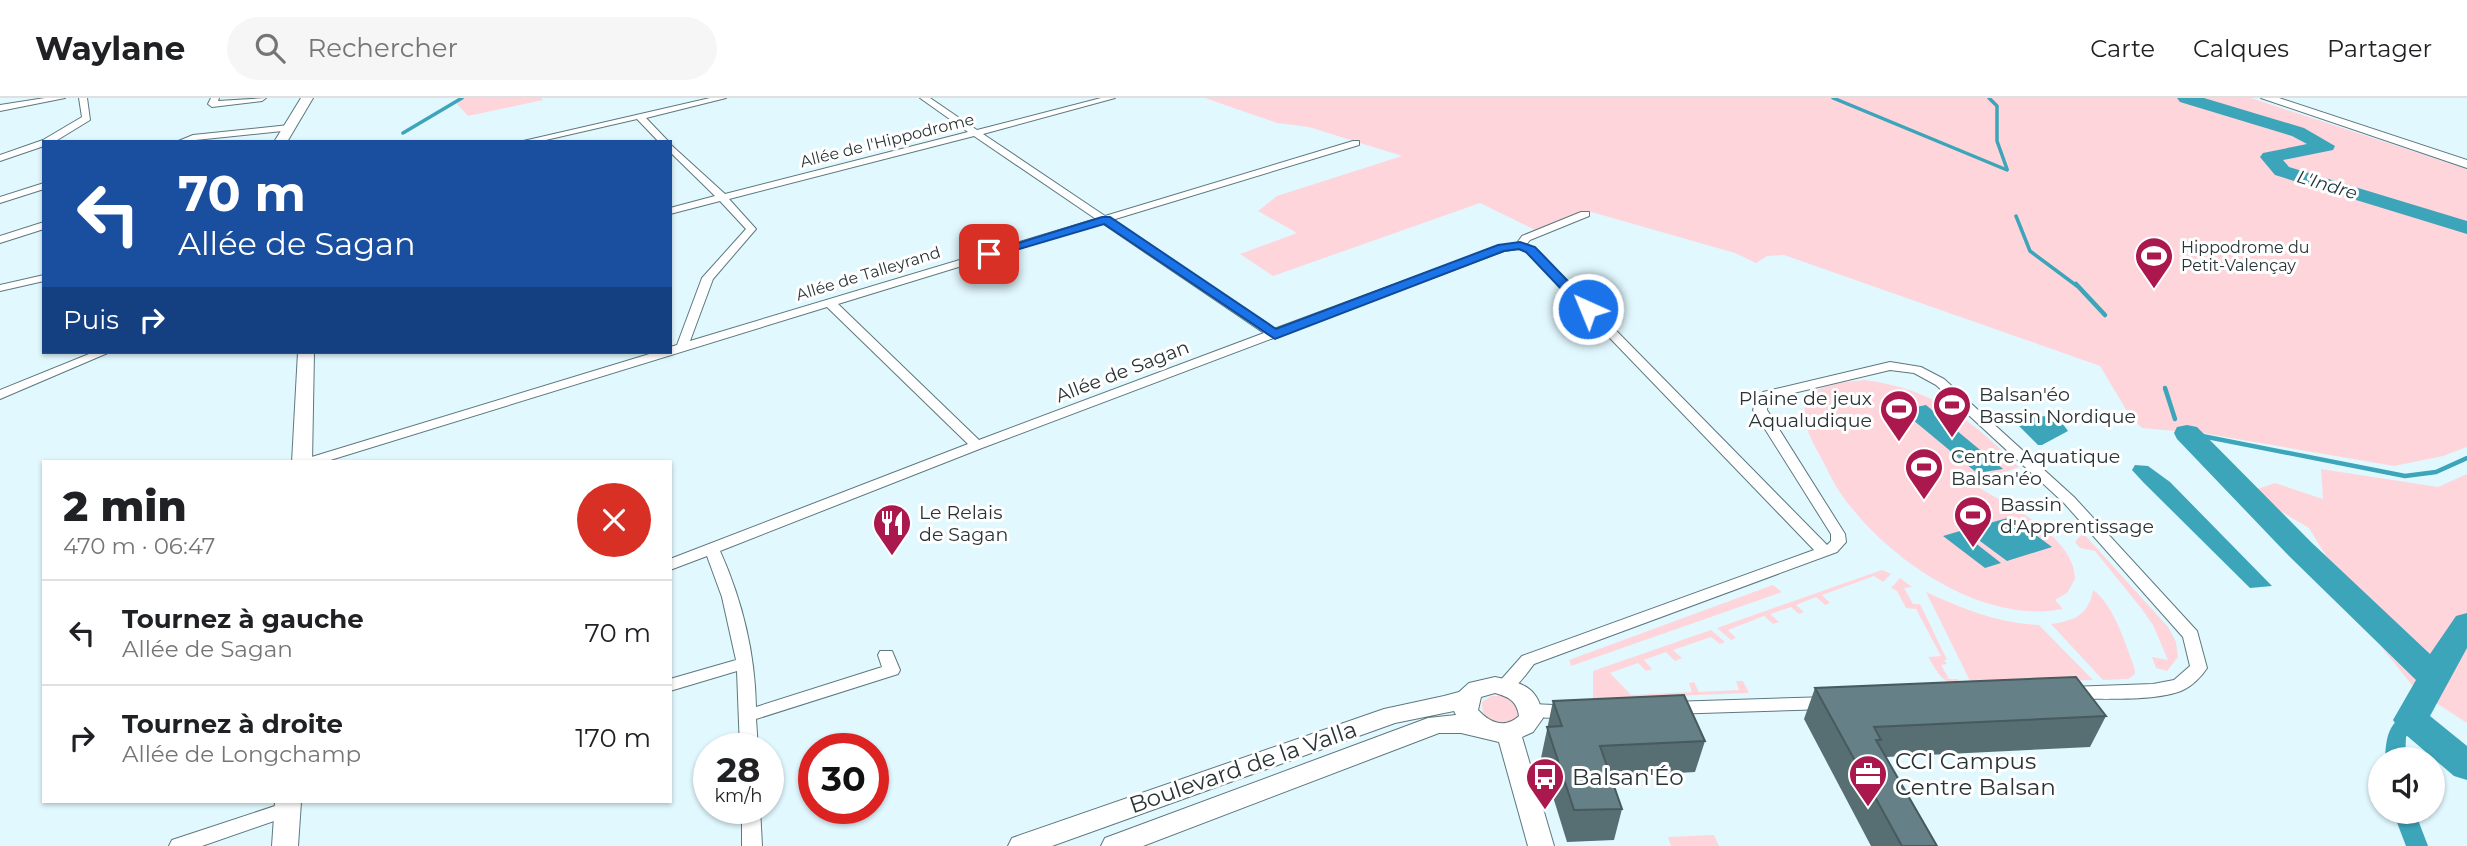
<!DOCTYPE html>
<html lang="fr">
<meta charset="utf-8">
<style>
body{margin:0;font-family:Montserrat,sans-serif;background:#f6f6f6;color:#202124;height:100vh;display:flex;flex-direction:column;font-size:26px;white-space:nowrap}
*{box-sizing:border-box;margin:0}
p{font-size:23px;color:#757577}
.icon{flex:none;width:38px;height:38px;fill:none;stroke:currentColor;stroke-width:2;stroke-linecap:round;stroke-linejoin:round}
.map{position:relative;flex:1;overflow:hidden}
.sheet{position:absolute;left:42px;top:362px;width:630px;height:343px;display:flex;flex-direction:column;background:#fff;border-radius:0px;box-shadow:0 2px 5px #0004}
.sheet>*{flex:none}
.banner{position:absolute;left:42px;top:42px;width:630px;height:214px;border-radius:0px;box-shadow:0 2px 5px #0004;background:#1a4fa0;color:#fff;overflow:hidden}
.tools{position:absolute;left:2368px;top:649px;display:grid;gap:14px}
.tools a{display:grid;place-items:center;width:77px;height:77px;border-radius:50%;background:#fff;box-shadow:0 2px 5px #0004;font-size:35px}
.speed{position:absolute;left:693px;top:635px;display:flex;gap:14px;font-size:35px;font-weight:700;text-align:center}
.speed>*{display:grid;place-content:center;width:91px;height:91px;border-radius:50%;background:#fff;box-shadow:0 2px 5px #0004;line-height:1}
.speed small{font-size:18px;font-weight:400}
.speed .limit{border:10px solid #d22;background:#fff;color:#111}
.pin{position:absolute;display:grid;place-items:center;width:60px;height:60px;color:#fff;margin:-30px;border-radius:14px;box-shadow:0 4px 10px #0006}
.me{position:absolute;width:77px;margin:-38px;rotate:316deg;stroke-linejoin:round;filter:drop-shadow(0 0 5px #0008)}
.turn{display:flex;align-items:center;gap:24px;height:147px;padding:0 21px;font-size:32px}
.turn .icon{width:91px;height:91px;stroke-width:2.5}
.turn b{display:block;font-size:49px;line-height:60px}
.then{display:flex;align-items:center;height:66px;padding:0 21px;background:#0003;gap:14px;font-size:26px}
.round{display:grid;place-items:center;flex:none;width:74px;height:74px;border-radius:37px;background:#f6f6f6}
.headline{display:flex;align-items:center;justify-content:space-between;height:119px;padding:0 21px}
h1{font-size:42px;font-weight:800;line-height:52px}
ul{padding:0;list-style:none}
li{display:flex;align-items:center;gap:21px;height:105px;padding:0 21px;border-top:2px solid #e0e0e0}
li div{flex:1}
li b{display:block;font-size:26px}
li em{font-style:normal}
header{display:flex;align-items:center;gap:42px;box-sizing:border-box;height:98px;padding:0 35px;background:#fff;border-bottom:2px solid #e0e0e0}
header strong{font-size:33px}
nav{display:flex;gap:38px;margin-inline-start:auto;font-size:24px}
.search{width:490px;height:63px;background:#f6f6f6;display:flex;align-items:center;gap:18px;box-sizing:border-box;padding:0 24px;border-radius:38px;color:#757577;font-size:26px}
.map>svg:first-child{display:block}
.green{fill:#ffd5dc}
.water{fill:#3ca5b9}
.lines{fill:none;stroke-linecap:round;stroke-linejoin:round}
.stream-far1{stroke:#3ca5b9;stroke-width:3.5}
.stream{stroke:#3ca5b9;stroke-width:4.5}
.canal{fill:#3ca5b9;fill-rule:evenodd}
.river{fill:#3ca5b9;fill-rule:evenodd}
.street-casing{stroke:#5d787e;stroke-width:2}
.secondary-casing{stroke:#5d787e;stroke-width:2}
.street{fill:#fff;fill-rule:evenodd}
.secondary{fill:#fff;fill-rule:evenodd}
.wall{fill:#576e73}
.building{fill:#658086;stroke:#475a5e;stroke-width:2}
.route{fill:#1a73e8;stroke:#114b97;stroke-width:2}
.labels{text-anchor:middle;stroke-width:6;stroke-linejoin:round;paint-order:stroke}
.far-street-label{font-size:16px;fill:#283436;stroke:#fff}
.far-poi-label{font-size:16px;fill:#283436;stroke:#fff;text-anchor:start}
.far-water-label{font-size:18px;font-style:italic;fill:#1a3136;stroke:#fff}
.street-label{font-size:19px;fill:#283436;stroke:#fff}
.poi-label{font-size:19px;fill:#283436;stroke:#fff;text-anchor:start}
.near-poi-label{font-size:23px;fill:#283436;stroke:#fff;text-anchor:start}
.near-street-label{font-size:23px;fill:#283436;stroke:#fff}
</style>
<header>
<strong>Waylane</strong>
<div class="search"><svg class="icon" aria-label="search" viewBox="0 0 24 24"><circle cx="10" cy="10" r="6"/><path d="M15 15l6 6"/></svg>Rechercher</div>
<nav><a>Carte</a><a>Calques</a><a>Partager</a></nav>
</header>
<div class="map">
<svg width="2467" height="748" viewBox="0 0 2467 748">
<rect width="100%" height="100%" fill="#e1f8fe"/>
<g class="green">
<path d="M 464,0 L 541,0 L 543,2 L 468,18 L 456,5 Z"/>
<path d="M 1205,0 L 2251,0 L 2467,71 L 2467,349 L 2443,358 L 2394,368 L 2208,336 L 2142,330 L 2130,318 L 2100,268 L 1784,157 L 1767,158 L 1756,165 L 1735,155 L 1588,113 L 1535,132 L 1480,105 L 1273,178 L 1240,156 L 1297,135 L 1258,113 L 1277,98 L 1402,58 L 1309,29 L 1277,25 Z"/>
<path d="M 1865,282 C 1934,291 1971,322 2019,369 L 1972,386 C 2005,405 2075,438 2075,481 L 2067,495 L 2055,502 L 2063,511 C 1981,527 1886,460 1841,396 C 1832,383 1826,368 1818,354 C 1810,340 1797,314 1809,299 C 1820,285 1849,284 1865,282 Z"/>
<path d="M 2321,371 L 2438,389 L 2467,376 L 2467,625 L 2416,592 L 2383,551 L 2309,430 L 2248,394 L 2275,385 L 2323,401 Z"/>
<path d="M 2083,435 L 2168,529 L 2176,544 L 2178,559 L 2167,573 L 2156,570 L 2152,559 L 2168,562 L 2153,527 L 2141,510 L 2095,453 L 2080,450 L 2075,444 Z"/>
<path d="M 1882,472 L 1891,476 L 1883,484 L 1874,478 L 1822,497 L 1830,505 L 1825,507 L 1816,499 L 1796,507 L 1804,514 L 1799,516 L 1791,509 L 1770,516 L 1779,524 L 1773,526 L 1764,518 L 1728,532 L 1736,540 L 1731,542 L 1717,530 Z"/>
<path d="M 1900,480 L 1912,489 L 1904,490 L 1913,506 L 1920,506 L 1947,562 L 1944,562 L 1947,566 L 1941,567 L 1949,581 L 1958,581 L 1960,587 C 1942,586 1937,573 1928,559 L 1941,558 L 1916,511 L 1906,510 L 1897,493 L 1891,490 Z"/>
<path d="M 1773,487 L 1782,494 L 1571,568 L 1569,562 Z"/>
<path d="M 2093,492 C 2113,505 2127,549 2135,572 L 2135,576 L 2128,581 L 2103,582 L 2051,526 C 2075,523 2089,516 2093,492 Z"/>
<path d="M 1926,494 C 1963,511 1998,525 2039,527 L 2093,582 L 1971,585 Z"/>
<path d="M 1711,532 L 1725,544 L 1720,546 L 1711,539 L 1673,552 L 1682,560 L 1675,563 L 1666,554 L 1644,562 L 1652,571 L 1646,573 L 1638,565 L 1610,575 L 1631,597 L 1692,594 L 1689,585 L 1694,584 L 1699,594 L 1739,592 L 1736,583 L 1743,583 L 1749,595 L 1593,601 L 1593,573 Z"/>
<path d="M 1491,598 L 1503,598 L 1514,603 L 1520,616 C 1510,631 1495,626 1483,617 L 1482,604 Z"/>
<path d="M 1714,737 L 1719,748 L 1671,748 L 1668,739 Z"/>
</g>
<g class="water">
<path d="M 1926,307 L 2003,371 L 1977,375 L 1901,312 Z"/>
<path d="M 2057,318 L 2068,333 L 2042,347 L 2038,347 L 2013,322 L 2014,319 Z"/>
<path d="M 2135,367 L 2148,368 L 2170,384 L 2272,488 L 2250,490 L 2143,384 L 2132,372 Z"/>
<path d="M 2011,419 L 2052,449 L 2007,463 L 1965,432 Z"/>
<path d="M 1960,433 L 2001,465 L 1985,470 L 1943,438 Z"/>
</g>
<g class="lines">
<g class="stream-far1">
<path d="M 1833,0 L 2007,72"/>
<path d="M 1989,0 L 1997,8 L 1997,43 L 2007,71"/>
<path d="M 403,35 L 462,0"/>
<path d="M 2016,118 L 2030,153 L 2077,188"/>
</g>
<g class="stream">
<path d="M 2076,186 L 2105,217"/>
<path d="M 2165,290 L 2175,321"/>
<path d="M 2187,335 L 2405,378 L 2436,374 L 2467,360"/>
</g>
<g class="canal">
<path d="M 2411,615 L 2418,617 L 2421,622 L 2406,639 L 2405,662 L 2385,662 C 2386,640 2388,622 2411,615 Z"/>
<path d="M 2393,714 L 2415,714 L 2428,748 L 2406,748 Z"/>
</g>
<g class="river">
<path d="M 2177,0 L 2204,0 L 2304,30 L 2335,48 L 2333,52 L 2283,62 L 2289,69 L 2467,123 L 2467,136 L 2275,77 L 2260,59 L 2263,55 L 2307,46 L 2292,38 L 2180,4 Z"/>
<path d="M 2187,327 L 2197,329 L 2311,444 L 2430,556 L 2456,518 L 2467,515 L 2467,550 L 2430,618 L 2467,648 L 2467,682 L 2454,678 L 2399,631 L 2393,622 L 2416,582 L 2289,458 L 2177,341 L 2174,335 L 2177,329 Z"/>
</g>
<defs>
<g id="street">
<path d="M 45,0 L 65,0 L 0,13 L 0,7 Z"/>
<path d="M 79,0 L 87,0 L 90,22 L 54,44 L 44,44 L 44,48 L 0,63 L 0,57 L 43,42 L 82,19 Z"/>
<path d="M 211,0 L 219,0 L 218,3 L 266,0 L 262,3 L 212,9 L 208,6 Z"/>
<path d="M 710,0 L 726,0 L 646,20 L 669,44 L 659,44 L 637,21 L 537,44 L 519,44 Z"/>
<path d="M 920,0 L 930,0 L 977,32 L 1101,0 L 1115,0 L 983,36 L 1105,118 L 1353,43 L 1359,43 L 1359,47 L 1112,122 L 1274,231 L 1498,148 L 1517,145 L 1522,138 L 1581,114 L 1589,114 L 1589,118 L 1530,142 L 1526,147 L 1535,150 L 1827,447 L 1831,443 L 1831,436 L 1753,312 L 1756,303 L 1763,294 L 1890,264 L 1921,269 L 1944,281 L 2074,399 L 2197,533 L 2207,570 C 2202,578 2192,588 2183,592 C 2157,604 2099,600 2069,601 L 2063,599 L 2060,595 L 2063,591 L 2069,589 L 2153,586 L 2174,582 L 2190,568 L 2183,539 L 2064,405 L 1936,287 L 1914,275 L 1890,272 L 1773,300 L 1768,304 L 1767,312 L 1845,436 L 1846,444 L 1837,454 L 1534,566 C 1525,577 1514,597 1499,592 L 1496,588 L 1499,584 L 1522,558 L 1814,452 L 1527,154 L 1519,151 L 1504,153 L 982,350 L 720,453 C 742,502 755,555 756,609 L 882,569 L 878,557 L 880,553 L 892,553 L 900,572 L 898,576 L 756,621 L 758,651 L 740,651 L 737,573 L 670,593 L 670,581 L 736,562 L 722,499 L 707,458 L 670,472 L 670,461 L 968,346 L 827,209 L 324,364 L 303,364 L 305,361 L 656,254 L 670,254 L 670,249 L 677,247 L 702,180 L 746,131 L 720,103 L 670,116 L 670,110 L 715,98 L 670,54 L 670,46 L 725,96 L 968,34 ZM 974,38 L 1096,121 L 690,243 L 713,181 L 756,131 L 729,101 ZM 1102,125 L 1264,235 L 979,342 L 838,206 Z"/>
<path d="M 289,27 L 292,28 L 292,32 L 176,44 L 193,37 Z"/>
<path d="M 44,85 L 44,91 L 0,105 L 0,99 Z"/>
<path d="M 44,124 L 44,131 L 0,145 L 0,138 Z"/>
<path d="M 44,177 L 44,183 L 0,193 L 0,187 Z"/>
<path d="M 94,254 L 110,254 L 0,301 L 0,292 Z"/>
<path d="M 1828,599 L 1834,601 L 1837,605 L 1834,609 L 1828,611 L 1670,616 L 1664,614 L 1661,610 L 1664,606 L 1670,604 Z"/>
<path d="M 1532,606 L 1575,608 L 1578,612 L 1575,616 C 1562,621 1539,621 1526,616 L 1523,612 L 1526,608 Z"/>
<path d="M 287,704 L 294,706 L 296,711 L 294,716 L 202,748 L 169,748 L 172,742 Z"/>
<path d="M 742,710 L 760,710 L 762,748 L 742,748 Z"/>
</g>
<g id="secondary">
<path d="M 301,0 L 313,0 L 287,44 L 274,44 Z"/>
<path d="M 2261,0 L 2279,0 L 2467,62 L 2467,70 Z"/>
<path d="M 298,254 L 314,254 L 312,364 L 292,364 Z"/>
<path d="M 1495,579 C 1523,585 1539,589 1543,620 L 1533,634 L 1522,639 L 1554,748 L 1528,748 L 1499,644 L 1461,635 L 1439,635 L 1143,748 L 1101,748 L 1105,740 L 1428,620 L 1456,617 L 1454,613 L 1395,625 L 1052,748 L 1008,748 L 1012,740 L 1384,611 L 1444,598 L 1459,594 L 1469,585 ZM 1495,595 C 1509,599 1517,603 1519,618 C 1505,631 1490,625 1478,612 L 1481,599 Z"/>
<path d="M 275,704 L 301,704 L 298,748 L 272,748 Z"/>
</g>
</defs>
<use href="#street" class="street-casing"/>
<use href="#secondary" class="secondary-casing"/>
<use href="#street" class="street"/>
<use href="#secondary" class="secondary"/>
</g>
<g class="wall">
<path d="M 1815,590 L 2106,618 L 2090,649 L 1886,659 L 1937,748 L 1871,748 L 1804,621 Z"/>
<path d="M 1553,603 L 1705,643 L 1695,674 L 1611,679 L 1622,711 L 1614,742 L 1567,744 L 1541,660 Z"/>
</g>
<g class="building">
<path d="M 2076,579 L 2106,618 L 1874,629 L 1881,642 L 1876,642 L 1937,748 L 1902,748 L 1815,590 Z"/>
<path d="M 1684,597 L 1705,643 L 1600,648 L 1622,711 L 1574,712 L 1547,629 L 1562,628 L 1553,603 Z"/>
</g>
<path class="route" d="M 1102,119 L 1110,119 L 1276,231 L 1498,147 L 1520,144 L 1535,149 L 1595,211 L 1593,214 L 1583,214 L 1526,154 L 1519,151 L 1504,153 L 1275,241 L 1104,126 L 989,160 L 983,156 Z"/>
<defs>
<symbol id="stadium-pin" viewBox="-11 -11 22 30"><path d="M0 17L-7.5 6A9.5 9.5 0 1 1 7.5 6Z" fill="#aa184d" stroke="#fff"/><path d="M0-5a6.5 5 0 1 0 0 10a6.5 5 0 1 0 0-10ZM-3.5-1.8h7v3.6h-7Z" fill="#fff"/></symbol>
<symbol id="restaurant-pin" viewBox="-11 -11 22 30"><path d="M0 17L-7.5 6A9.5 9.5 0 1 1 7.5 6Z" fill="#aa184d" stroke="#fff"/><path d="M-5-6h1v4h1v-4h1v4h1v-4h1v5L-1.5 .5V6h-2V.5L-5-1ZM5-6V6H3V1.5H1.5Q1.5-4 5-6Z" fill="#fff"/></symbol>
<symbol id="office-pin" viewBox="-11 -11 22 30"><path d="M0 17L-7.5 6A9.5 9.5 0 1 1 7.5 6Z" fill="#aa184d" stroke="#fff"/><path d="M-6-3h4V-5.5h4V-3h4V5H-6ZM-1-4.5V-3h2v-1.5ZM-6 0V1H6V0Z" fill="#fff"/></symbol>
<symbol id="bus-pin" viewBox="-11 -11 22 30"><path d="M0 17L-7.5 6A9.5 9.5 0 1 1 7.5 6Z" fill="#aa184d" stroke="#fff"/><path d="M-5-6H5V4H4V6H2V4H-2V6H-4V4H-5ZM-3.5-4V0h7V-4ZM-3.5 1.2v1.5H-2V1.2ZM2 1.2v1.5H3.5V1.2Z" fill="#fff"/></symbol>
</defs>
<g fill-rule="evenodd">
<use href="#stadium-pin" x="2132" y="136" width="44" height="60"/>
<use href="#stadium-pin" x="1930" y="285" width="44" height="60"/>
<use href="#stadium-pin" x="1877" y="289" width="44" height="60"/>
<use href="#stadium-pin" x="1902" y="347" width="44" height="60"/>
<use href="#stadium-pin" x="1951" y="395" width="44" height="60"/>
<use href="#restaurant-pin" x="870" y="403" width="44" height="60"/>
<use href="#office-pin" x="1846" y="654" width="44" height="60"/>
<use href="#bus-pin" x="1523" y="657" width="44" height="60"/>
</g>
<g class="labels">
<g class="far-street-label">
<text transform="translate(887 42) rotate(-14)" y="6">Allée de l'Hippodrome</text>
<text transform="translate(868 175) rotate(-17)" y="6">Allée de Talleyrand</text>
</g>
<g class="far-poi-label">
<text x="2181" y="155">Hippodrome du<tspan x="2181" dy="18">Petit-Valençay</tspan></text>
</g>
<g class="far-water-label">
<text transform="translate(2327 87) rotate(17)" y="6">L'Indre</text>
</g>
<g class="street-label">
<text transform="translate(1122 273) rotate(-21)" y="7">Allée de Sagan</text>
</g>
<g class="poi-label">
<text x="1979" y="303">Balsan'éo<tspan x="1979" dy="22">Bassin Nordique</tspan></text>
<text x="1872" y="307" text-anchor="end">Plaine de jeux<tspan x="1872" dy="22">Aqualudique</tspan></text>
<text x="1951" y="365">Centre Aquatique<tspan x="1951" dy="22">Balsan'éo</tspan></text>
<text x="2000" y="413">Bassin<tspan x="2000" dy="22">d'Apprentissage</tspan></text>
<text x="919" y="421">Le Relais<tspan x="919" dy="22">de Sagan</tspan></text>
</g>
<g class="near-poi-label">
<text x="1895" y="671">CCI Campus<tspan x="1895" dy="26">Centre Balsan</tspan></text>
<text x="1572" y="687">Balsan'Éo</text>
</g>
<g class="near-street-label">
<text transform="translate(1243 669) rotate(-19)" y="8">Boulevard de la Valla</text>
</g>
</g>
</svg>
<div class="tools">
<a><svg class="icon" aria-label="sound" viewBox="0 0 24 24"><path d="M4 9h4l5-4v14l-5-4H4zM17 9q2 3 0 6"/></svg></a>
</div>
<div class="speed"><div>28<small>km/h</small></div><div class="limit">30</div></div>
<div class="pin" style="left:989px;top:156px;background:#d93025"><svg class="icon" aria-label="arrive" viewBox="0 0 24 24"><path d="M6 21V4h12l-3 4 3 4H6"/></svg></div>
<svg class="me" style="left:1588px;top:211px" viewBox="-20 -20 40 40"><circle r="17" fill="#1a73e8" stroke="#fff" stroke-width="3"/><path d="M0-11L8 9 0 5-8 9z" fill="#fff"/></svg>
<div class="banner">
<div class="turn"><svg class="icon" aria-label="left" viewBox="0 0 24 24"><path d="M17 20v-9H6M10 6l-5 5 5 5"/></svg><div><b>70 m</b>Allée de Sagan</div></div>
<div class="then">Puis<svg class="icon" aria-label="right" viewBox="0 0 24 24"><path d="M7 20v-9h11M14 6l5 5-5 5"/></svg></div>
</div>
<section class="sheet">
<div class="headline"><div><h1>2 min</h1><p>470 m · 06:47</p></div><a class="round" style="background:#d93025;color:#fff"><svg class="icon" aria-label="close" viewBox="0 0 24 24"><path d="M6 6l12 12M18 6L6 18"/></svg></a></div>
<ul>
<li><svg class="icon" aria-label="left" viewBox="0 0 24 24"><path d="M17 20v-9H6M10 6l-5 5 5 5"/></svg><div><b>Tournez à gauche</b><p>Allée de Sagan</p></div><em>70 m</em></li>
<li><svg class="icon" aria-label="right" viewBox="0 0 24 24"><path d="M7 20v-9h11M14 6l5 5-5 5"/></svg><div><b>Tournez à droite</b><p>Allée de Longchamp</p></div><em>170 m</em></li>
</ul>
</section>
</div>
